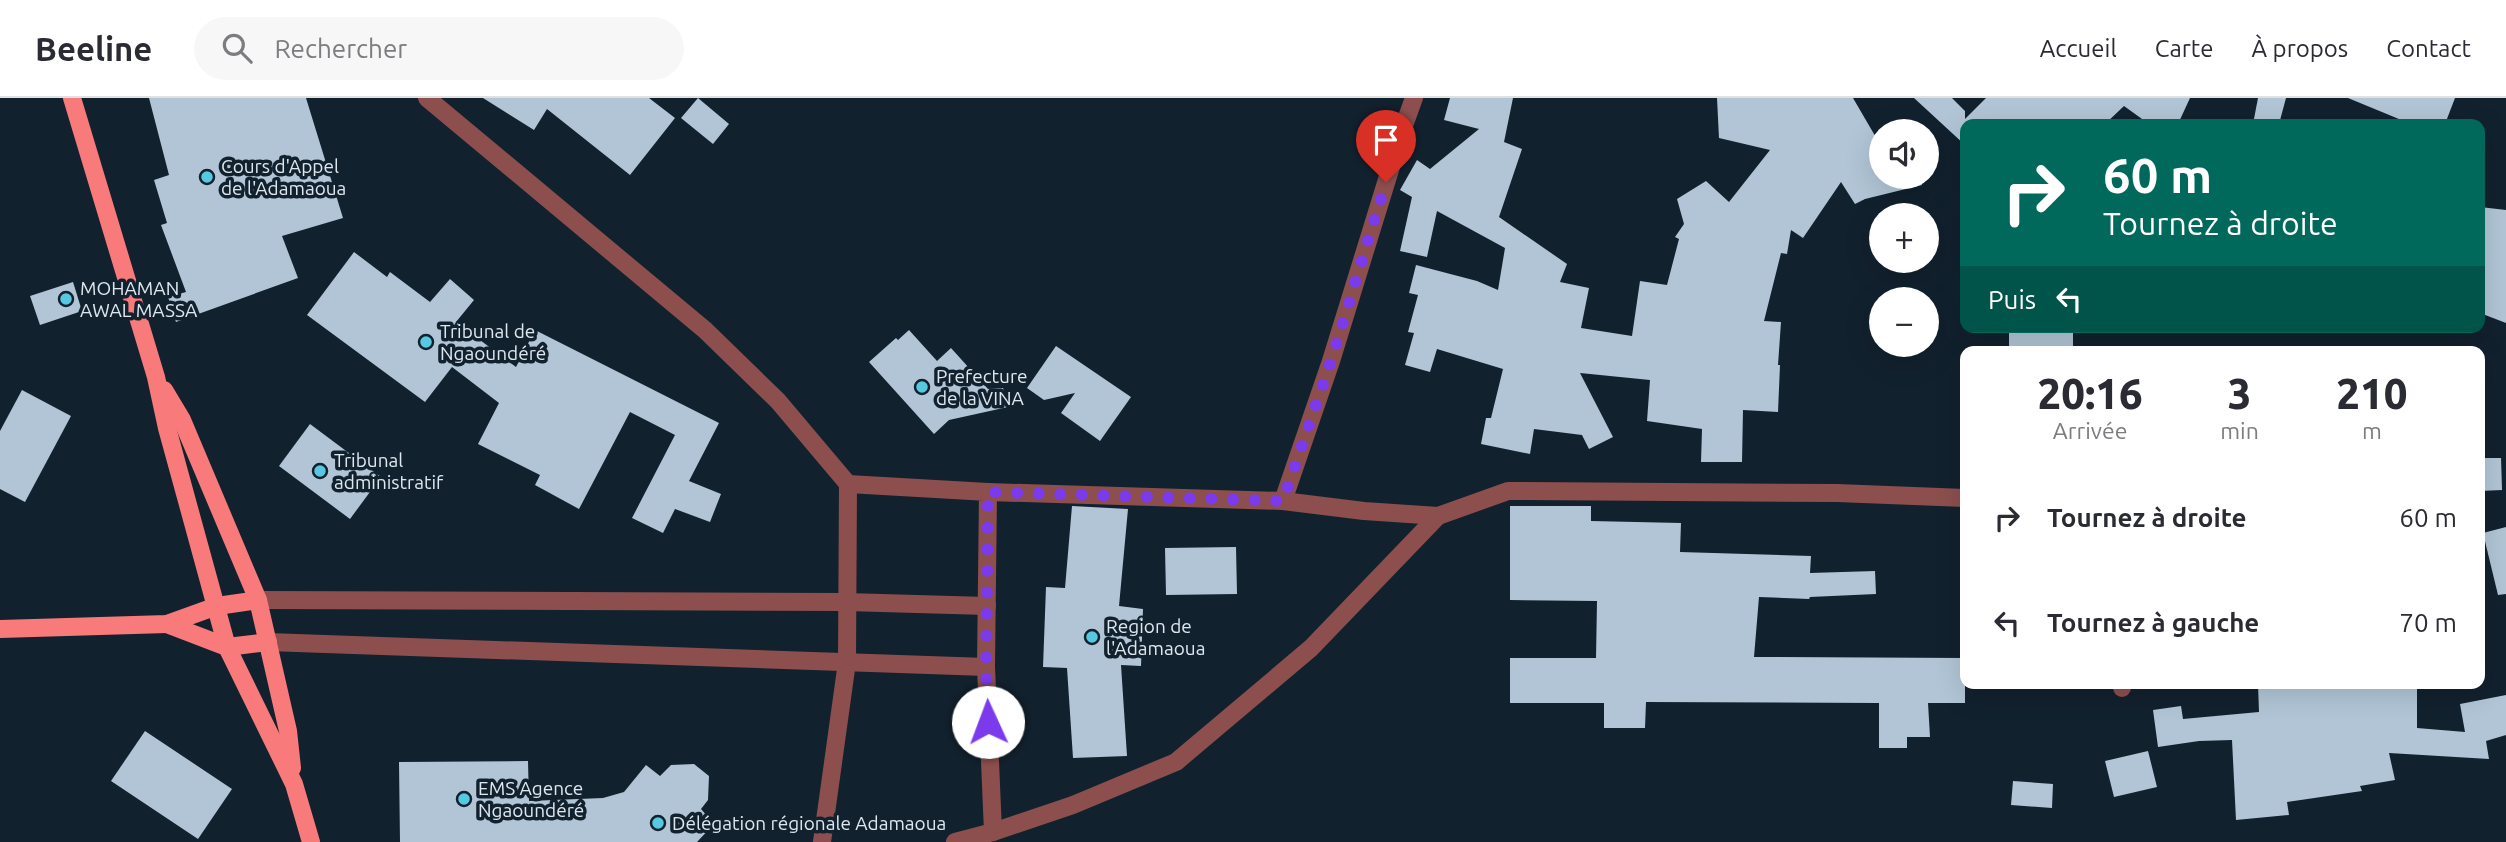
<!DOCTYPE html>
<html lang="fr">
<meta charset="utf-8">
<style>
body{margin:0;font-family:Ubuntu,sans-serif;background:#f7f7f7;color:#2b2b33;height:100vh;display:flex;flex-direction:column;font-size:26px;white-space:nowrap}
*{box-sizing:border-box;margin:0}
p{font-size:23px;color:#7c7c81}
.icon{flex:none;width:38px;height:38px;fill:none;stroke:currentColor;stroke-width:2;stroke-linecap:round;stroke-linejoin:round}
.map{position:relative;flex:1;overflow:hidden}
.sheet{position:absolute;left:1960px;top:248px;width:525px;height:343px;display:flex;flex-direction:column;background:#fff;border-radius:14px;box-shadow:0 7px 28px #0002}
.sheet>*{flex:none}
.guide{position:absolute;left:1960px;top:21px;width:525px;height:214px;border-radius:14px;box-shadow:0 7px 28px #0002;background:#00695c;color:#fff;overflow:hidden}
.buttons{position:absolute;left:1869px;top:21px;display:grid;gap:14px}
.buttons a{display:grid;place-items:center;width:70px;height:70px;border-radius:50%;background:#fff;box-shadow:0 7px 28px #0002;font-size:35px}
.pin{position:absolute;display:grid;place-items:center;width:60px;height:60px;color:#fff;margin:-72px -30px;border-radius:50% 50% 50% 0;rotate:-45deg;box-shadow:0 0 7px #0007}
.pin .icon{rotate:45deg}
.me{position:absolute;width:77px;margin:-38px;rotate:358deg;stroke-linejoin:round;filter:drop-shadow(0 0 5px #0008)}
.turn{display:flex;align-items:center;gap:24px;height:147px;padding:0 28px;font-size:32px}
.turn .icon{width:91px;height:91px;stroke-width:2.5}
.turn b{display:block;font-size:49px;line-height:60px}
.then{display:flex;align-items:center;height:66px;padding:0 28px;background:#0003;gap:14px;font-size:26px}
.eta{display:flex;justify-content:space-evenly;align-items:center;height:119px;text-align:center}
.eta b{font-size:42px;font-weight:800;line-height:49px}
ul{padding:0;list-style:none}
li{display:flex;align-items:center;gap:21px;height:105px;padding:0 28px}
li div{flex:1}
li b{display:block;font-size:26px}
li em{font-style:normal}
header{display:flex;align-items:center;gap:42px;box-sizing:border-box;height:98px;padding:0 35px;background:#fff;border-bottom:2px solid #e1e1e2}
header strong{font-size:33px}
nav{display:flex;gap:38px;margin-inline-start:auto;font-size:24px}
.search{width:490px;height:63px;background:#f7f7f7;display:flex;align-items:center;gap:18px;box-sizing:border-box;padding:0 24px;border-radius:38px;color:#7c7c81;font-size:26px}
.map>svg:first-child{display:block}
.building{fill:#b1c5d6}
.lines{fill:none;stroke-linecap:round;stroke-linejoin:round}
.minor{stroke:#8c4f4e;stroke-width:18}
.primary{stroke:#f97a7b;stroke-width:18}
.route{stroke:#7c3aed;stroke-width:12;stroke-dasharray:0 21.6}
.poi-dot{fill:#56c9e1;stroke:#12212e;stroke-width:2.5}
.labels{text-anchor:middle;stroke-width:7;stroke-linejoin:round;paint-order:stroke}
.poi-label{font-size:19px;fill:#dde7f0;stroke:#12212e;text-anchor:start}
</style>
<header>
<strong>Beeline</strong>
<div class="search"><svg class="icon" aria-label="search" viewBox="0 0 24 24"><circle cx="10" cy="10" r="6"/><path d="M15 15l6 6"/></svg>Rechercher</div>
<nav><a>Accueil</a><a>Carte</a><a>À propos</a><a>Contact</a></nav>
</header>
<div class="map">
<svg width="2506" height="744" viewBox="0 0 2506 744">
<rect width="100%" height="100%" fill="#12212e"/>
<g class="building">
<path d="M 149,0 L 306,0 L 343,120 L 282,138 L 298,180 L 176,224 L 168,199 L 186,194 L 161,127 L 167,125 L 154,82 L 169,77 Z"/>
<path d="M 483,0 L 649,0 L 675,20 L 630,77 L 547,11 L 534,32 Z"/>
<path d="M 698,0 L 729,26 L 713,46 L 681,20 Z"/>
<path d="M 1450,0 L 1513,0 L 1504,44 L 1522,51 L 1499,119 L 1567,166 L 1560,184 L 1589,190 L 1581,230 L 1632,238 L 1640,183 L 1667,187 L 1679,141 L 1675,139 L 1684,126 L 1677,101 L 1706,83 L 1729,104 L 1770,52 L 1719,40 L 1717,0 L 1853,0 L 1881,48 L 1881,79 L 1921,79 L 1922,87 L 1865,101 L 1855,106 L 1841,84 L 1803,140 L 1791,132 L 1787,156 L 1781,155 L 1764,223 L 1781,224 L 1778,267 L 1780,267 L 1778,314 L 1743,312 L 1742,364 L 1701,364 L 1702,331 L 1647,323 L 1650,282 L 1580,275 L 1613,339 L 1589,351 L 1582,337 L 1534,331 L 1530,356 L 1481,346 L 1486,320 L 1491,320 L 1503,271 L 1437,251 L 1430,274 L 1405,267 L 1414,235 L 1408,234 L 1418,197 L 1409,195 L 1416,167 L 1477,183 L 1498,192 L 1505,150 L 1437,113 L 1427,159 L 1400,153 L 1412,99 L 1400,92 L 1417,62 L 1430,71 L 1479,31 L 1444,22 Z"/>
<path d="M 1914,0 L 1952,0 L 1965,13 L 1965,21 L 1986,0 L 2190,0 L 2178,26 L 2149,26 L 2124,8 L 2105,26 L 1965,26 L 1965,47 Z"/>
<path d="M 2258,0 L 2286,0 L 2279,26 L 2253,26 Z"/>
<path d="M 2348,0 L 2455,0 L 2445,26 L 2411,26 Z"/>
<path d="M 2480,109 L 2506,112 L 2506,225 L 2480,215 Z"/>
<path d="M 354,154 L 387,179 L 390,174 L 430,204 L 450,181 L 474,202 L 456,224 L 516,269 L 535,232 L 719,325 L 689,383 L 721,396 L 710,424 L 675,411 L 663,435 L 632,420 L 675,337 L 630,314 L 579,411 L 535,387 L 540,377 L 478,346 L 499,305 L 452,269 L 425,304 L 307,217 Z"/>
<path d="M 73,184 L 82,213 L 40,227 L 30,198 Z"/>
<rect x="2009" y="229" width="64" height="25"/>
<path d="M 909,232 L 937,263 L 951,250 L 988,291 L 1003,290 L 1008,309 L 949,322 L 934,336 L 869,264 L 896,240 L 898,242 Z"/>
<path d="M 1056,248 L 1131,299 L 1100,343 L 1061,315 L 1075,295 L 1044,302 L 1027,290 Z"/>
<path d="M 22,292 L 71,318 L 25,404 L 0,391 L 0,333 Z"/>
<path d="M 310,326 L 381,379 L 350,421 L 279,368 Z"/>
<path d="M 2480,360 L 2501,360 L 2502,392 L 2480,393 Z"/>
<path d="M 1072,408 L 1128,411 L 1119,508 L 1143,511 L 1141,568 L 1121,567 L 1127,658 L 1073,660 L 1067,570 L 1043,569 L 1046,489 L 1065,490 Z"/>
<path d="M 1510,408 L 1591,408 L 1591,423 L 1681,425 L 1680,454 L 1811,458 L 1810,475 L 1875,473 L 1876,496 L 1810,499 L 1809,501 L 1759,499 L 1754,559 L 1965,560 L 1965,605 L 1928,605 L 1930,639 L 1907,639 L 1907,650 L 1879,650 L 1879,605 L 1646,604 L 1645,630 L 1604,630 L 1604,605 L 1510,605 L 1510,560 L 1596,560 L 1597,503 L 1510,502 Z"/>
<path d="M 2506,429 L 2506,496 L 2498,497 L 2483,435 Z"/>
<path d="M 1236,449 L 1237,496 L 1166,497 L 1165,450 Z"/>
<path d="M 2258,586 L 2417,586 L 2417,630 L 2465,634 L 2460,606 L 2506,597 L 2506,637 L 2486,643 L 2489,661 L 2389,655 L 2395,682 L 2360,688 L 2362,693 L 2287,704 L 2289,717 L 2236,722 L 2232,642 L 2199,643 L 2158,649 L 2153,612 L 2181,608 L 2183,621 L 2259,614 Z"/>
<path d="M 145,633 L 232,691 L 198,741 L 111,683 Z"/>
<path d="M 2148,653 L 2157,689 L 2114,699 L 2105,663 Z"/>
<path d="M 528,663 L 529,703 L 603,700 L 624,694 L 646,667 L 660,678 L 671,667 L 694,666 L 709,678 L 708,702 L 701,711 L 714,726 L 697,744 L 400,744 L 399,664 Z"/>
<path d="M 2013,683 L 2053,686 L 2052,710 L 2011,707 Z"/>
</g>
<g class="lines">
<g class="minor">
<path d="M 427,0 L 705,232 L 778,303 L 848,386 L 847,564 L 822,744"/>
<path d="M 848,386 L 988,394 L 986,569 L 993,734 L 955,744"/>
<path d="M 988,394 L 1283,403 L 1331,263 L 1402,33 L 1414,0"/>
<path d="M 1283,403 L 1364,413 L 1438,418 L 1508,393 L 1837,395 L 1965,400"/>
<path d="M 258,502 L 846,504 L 987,508"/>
<path d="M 268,544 L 986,569"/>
<path d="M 2122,590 L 2122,586"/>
<path d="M 993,734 L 1073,707 L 1176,664 L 1311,550 L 1438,418"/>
</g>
<g class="primary">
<path d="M 72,0 L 156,279 L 167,330 L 227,549 L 294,686 L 311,744"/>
<path d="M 164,292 L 182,322 L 258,502 L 288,633 L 292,670"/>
<path d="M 167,526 L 227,549 L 268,544"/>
<path d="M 0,531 L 167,526 L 217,508 L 258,502"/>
</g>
</g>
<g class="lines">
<path class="route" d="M 988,624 L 986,569 L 988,394 L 1283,403 L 1331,263 L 1386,84"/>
</g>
<g class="poi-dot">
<circle cx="207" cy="79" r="7"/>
<circle cx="66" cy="201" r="7"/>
<circle cx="426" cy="244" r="7"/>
<circle cx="922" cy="289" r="7"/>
<circle cx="320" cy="373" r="7"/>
<circle cx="1092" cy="539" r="7"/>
<circle cx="464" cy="701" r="7"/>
<circle cx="658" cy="725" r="7"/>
</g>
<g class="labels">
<g class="poi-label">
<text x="221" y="75">Cours d'Appel<tspan x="221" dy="22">de l'Adamaoua</tspan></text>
<text x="80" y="197">MOHAMAN<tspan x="80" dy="22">AWAL MASSA</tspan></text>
<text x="440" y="240">Tribunal de<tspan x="440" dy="22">Ngaoundéré</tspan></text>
<text x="936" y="285">Prefecture<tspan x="936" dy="22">de la VINA</tspan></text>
<text x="334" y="369">Tribunal<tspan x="334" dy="22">administratif</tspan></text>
<text x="1106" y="535">Region de<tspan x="1106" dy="22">l'Adamaoua</tspan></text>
<text x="478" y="697">EMS Agence<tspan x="478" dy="22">Ngaoundéré</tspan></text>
<text x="672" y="732">Délégation régionale Adamaoua</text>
</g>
</g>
</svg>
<div class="buttons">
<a><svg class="icon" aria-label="sound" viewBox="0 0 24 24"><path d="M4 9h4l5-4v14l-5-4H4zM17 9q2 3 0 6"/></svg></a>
<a>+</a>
<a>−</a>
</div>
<div class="pin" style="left:1386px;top:84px;background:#d93025"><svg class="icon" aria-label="arrive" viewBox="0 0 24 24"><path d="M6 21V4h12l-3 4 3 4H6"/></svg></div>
<svg class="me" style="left:988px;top:624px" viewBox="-20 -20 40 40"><circle r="19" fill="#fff"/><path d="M0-13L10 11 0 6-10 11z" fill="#7c3aed"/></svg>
<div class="guide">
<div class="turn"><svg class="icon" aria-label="right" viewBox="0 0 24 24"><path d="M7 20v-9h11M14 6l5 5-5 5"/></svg><div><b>60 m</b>Tournez à droite</div></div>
<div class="then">Puis<svg class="icon" aria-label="left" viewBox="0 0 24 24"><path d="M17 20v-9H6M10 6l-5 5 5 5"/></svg></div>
</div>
<section class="sheet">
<div class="eta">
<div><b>20:16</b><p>Arrivée</p></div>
<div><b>3</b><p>min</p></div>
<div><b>210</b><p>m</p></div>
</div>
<ul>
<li><svg class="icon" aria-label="right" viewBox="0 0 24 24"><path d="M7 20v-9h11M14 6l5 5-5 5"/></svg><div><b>Tournez à droite</b></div><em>60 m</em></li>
<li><svg class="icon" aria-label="left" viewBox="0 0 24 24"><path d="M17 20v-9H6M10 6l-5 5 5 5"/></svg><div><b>Tournez à gauche</b></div><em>70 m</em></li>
</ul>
</section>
</div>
